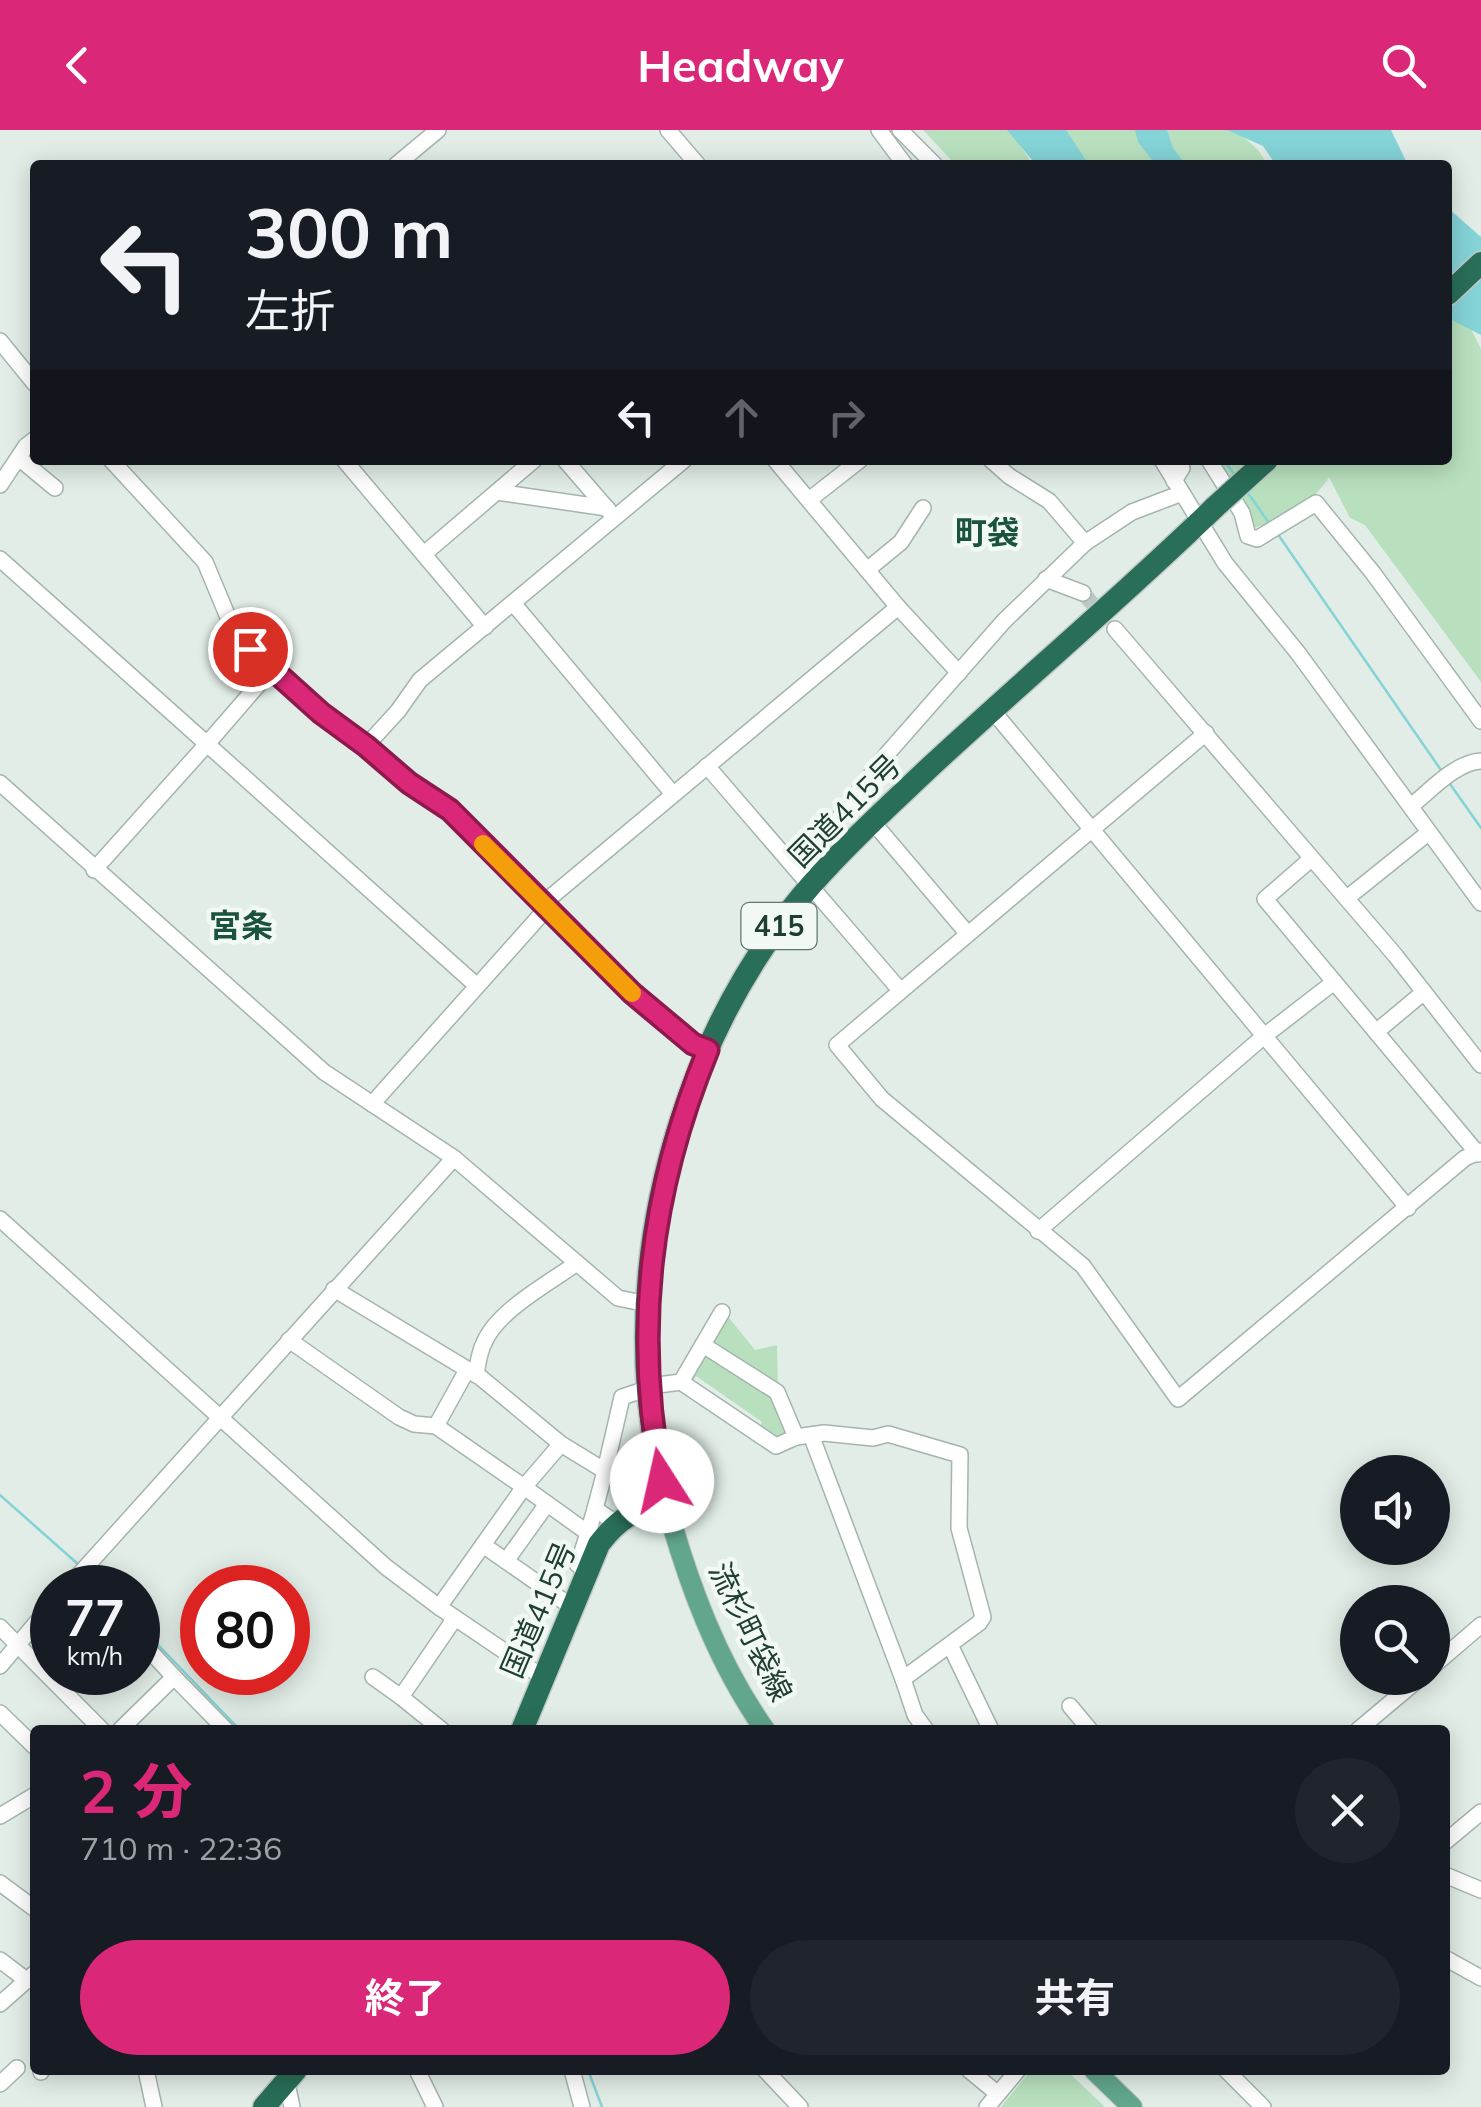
<!DOCTYPE html>
<html lang="ja">
<meta charset="utf-8">
<style>
body{margin:0;font-family:Mulish,"Noto Sans JP",sans-serif;background:#20242c;color:#f1f3f6;height:100vh;display:flex;flex-direction:column;font-size:38px;white-space:nowrap}
*{box-sizing:border-box;margin:0}
p{font-size:32px;color:#9ea1a6}
.icon{flex:none;width:55px;height:55px;fill:none;stroke:currentColor;stroke-width:2;stroke-linecap:round;stroke-linejoin:round}
.map{position:relative;flex:1;overflow:hidden}
.details{position:absolute;left:30px;top:1595px;width:1420px;height:350px;display:flex;flex-direction:column;background:#171b24;border-radius:10px;box-shadow:0 5px 25px #0003}
.details>*{flex:none}
.top-card{position:absolute;left:30px;top:30px;width:1422px;height:305px;border-radius:10px;box-shadow:0 5px 25px #0003;background:#171b24;color:#f1f3f6;overflow:hidden}
.tools{position:absolute;left:1340px;top:1325px;display:grid;gap:20px}
.tools a{display:grid;place-items:center;width:110px;height:110px;border-radius:50%;background:#171b24;box-shadow:0 5px 25px #0003;font-size:50px}
.speed{position:absolute;left:30px;top:1435px;display:flex;gap:20px;font-size:50px;font-weight:700;text-align:center}
.speed>*{display:grid;place-content:center;width:130px;height:130px;border-radius:50%;background:#171b24;box-shadow:0 5px 25px #0003;line-height:1}
.speed small{font-size:25px;font-weight:400}
.speed .limit{border:15px solid #d22;background:#fff;color:#111}
.pin{position:absolute;display:grid;place-items:center;width:85px;height:85px;color:#fff;margin:-42px;border:5px solid #fff;border-radius:50%;box-shadow:0 2px 10px #0007}
.me{position:absolute;width:110px;margin:-55px;rotate:350deg;stroke-linejoin:round;filter:drop-shadow(0 0 8px #0008)}
.turn{display:flex;align-items:center;gap:35px;height:210px;padding:0 50px;font-size:45px}
.turn .icon{width:130px;height:130px;stroke-width:2.5}
.turn b{display:block;font-size:70px;line-height:85px}
.lanes{display:flex;align-items:center;height:95px;padding:0 50px;background:#0003;justify-content:center;gap:50px;direction:ltr}
.lanes .off{opacity:.35}
.round{display:grid;place-items:center;flex:none;width:105px;height:105px;border-radius:52px;background:#20242c}
.head{display:flex;align-items:center;justify-content:space-between;height:170px;padding:0 50px}
h1{font-size:60px;font-weight:700;line-height:75px;color:#db2777}
.action{display:flex;gap:20px;margin-top:auto;padding:20px 50px}
.action a{flex:1;height:115px;border-radius:60px;background:#db2777;color:#fff;font-size:40px;font-weight:700;line-height:115px;text-align:center}
.action a+a{background:#20242c;color:#f1f3f6}
header{display:flex;justify-content:space-between;align-items:center;height:130px;padding:0 50px;background:#db2777;color:#fff;font-size:45px;font-weight:700}
.map>svg:first-child{display:block}
.green{fill:#b8e0be}
.water{fill:#84d3d7}
.lines{fill:none;stroke-linecap:round;stroke-linejoin:round}
.stream{stroke:#84d3d7;stroke-width:2.5}
.minor-tunnel{stroke:#bacac2;stroke-width:15;stroke-dasharray:15 8;stroke-linecap:butt}
.minor-casing{stroke:#a3b5ad;stroke-width:18}
.major-casing{stroke:#c1c9c6;stroke-width:22}
.highway-casing{stroke:#c1c9c6;stroke-width:25}
.minor{stroke:#fff;stroke-width:15}
.major{stroke:#61a68d;stroke-width:20}
.highway{stroke:#296e58;stroke-width:22}
.highway-bridge-casing{stroke:#c1c9c6;stroke-width:25;stroke-linecap:butt}
.highway-bridge{stroke:#296e58;stroke-width:22}
.route-casing{stroke:#8e194d;stroke-width:25}
.route{stroke:#db2777;stroke-width:18}
.slow{stroke:#f59e0b;stroke-width:18}
.labels{text-anchor:middle;stroke-width:9;stroke-linejoin:round;paint-order:stroke}
.shield{fill:#f2f9f4;stroke:#5f776d;stroke-width:2.5}
.shield-label{font-size:28px;font-weight:bold;fill:#203f33}
.street-label{font-size:30px;fill:#203f33;stroke:#f2f9f4}
.neighbourhood-label{font-size:32px;font-weight:bold;fill:#1a533e;stroke:#f2f9f4}
</style>
<header><svg class="icon" aria-label="back" viewBox="0 0 24 24"><path d="M15 5l-7 7 7 7"/></svg>Headway<svg class="icon" aria-label="search" viewBox="0 0 24 24"><circle cx="10" cy="10" r="6"/><path d="M15 15l6 6"/></svg></header>
<div class="map">
<svg width="1481" height="1977" viewBox="0 0 1481 1977">
<rect width="100%" height="100%" fill="#e1ede6"/>
<g class="green">
<path d="M 923,0 L 1010,0 L 1033,35 L 956,35 Z"/>
<path d="M 1065,0 L 1236,0 L 1258,20 L 1268,35 L 1082,35 Z"/>
<path d="M 1448,182 L 1467,191 L 1481,219 L 1481,552 L 1365,395 L 1350,388 L 1329,347 C 1311,376 1284,389 1250,399 L 1214,330 L 1448,330 Z"/>
<path d="M 725,1183 L 755,1220 L 777,1215 L 778,1258 L 789,1305 L 775,1312 L 758,1300 L 762,1292 L 696,1246 L 691,1253 L 685,1248 Z"/>
<path d="M 1031,1940 L 1066,1940 L 1105,1977 L 1001,1977 Z"/>
</g>
<g class="water">
<path d="M 1007,0 L 1066,0 L 1089,35 L 1036,35 Z"/>
<path d="M 1135,0 L 1167,0 L 1173,18 L 1186,35 L 1156,35 L 1138,12 Z"/>
<path d="M 1227,0 L 1391,0 L 1408,35 L 1276,35 L 1263,16 Z"/>
<path d="M 1448,78 L 1481,107 L 1481,205 L 1448,188 Z"/>
</g>
<g class="lines">
<g class="stream">
<path d="M 1224,330 L 1234,344"/>
<path d="M 1248,363 L 1269,393"/>
<path d="M 1277,403 L 1443,643"/>
<path d="M 1450,654 L 1481,698"/>
<path d="M 0,1365 L 79,1435"/>
<path d="M 88,1444 L 101,1458"/>
<path d="M 138,1494 L 240,1600"/>
<path d="M 588,1940 L 602,1977"/>
</g>
<path class="minor-tunnel" d="M 1083,463 L 1115,499"/>
<defs>
<g id="minor">
<path d="M 668,0 L 698,35"/>
<path d="M 879,0 L 905,35"/>
<path d="M 900,0 L 935,35"/>
<path d="M 396,35 L 438,0"/>
<path d="M 0,211 L 35,254"/>
<path d="M 20,329 L 55,358"/>
<path d="M 111,330 L 205,432 L 233,499 L 271,540 L 409,653 L 450,680 L 633,863 L 693,914 L 708,920"/>
<path d="M 344,330 L 485,497"/>
<path d="M 565,330 L 609,381"/>
<path d="M 775,330 L 898,477 L 959,543"/>
<path d="M 991,330 L 1009,346 L 1049,371 L 1085,413"/>
<path d="M 1162,330 L 1225,433 L 1298,523 L 1481,773"/>
<path d="M 1209,330 L 1242,383 L 1248,406 L 1257,409 L 1316,373 L 1373,443 L 1481,591"/>
<path d="M 1174,351 L 1182,338 L 1179,330"/>
<path d="M 0,355 L 26,316 L 35,309"/>
<path d="M 497,362 L 607,378"/>
<path d="M 809,370 L 860,330"/>
<path d="M 424,424 L 534,330"/>
<path d="M 0,429 L 207,614 L 271,540"/>
<path d="M 867,440 L 901,412 L 923,378"/>
<path d="M 1046,449 L 1083,463"/>
<path d="M 513,473 L 673,664"/>
<path d="M 1115,499 L 1395,825 L 1481,935"/>
<path d="M 992,580 L 1408,1078"/>
<path d="M 1206,603 L 837,915 L 882,969 L 1083,1136 L 1178,1269 L 1465,1028 L 1481,1021"/>
<path d="M 366,616 L 398,581 L 420,550 L 684,330"/>
<path d="M 707,636 L 899,859"/>
<path d="M 0,653 L 324,942 L 454,1028 L 618,1168 L 647,1174"/>
<path d="M 1411,676 C 1430,661 1456,632 1481,631"/>
<path d="M 872,691 L 967,803"/>
<path d="M 1311,729 L 1265,769 L 1478,1024"/>
<path d="M 94,740 L 207,614 L 477,856"/>
<path d="M 812,753 L 819,716 L 853,669 L 887,624 L 1004,491 L 1085,413 L 1132,382 L 1182,363"/>
<path d="M 1347,768 L 1428,703"/>
<path d="M 1376,902 L 1424,862"/>
<path d="M 372,974 L 547,778 L 552,766 L 898,477"/>
<path d="M 0,1089 L 386,1437 L 439,1477"/>
<path d="M 1038,1101 L 1263,907 L 1334,852"/>
<path d="M 334,1159 L 480,1247 L 561,1314 L 605,1341 L 595,1379 L 616,1393"/>
<path d="M 289,1210 L 399,1287 L 414,1294 L 436,1296"/>
<path d="M 467,1240 L 436,1296 L 524,1357 L 561,1314"/>
<path d="M 476,1245 C 478,1234 479,1222 484,1213 C 497,1181 549,1153 577,1133"/>
<path d="M 681,1252 L 776,1316 L 796,1307 L 777,1262 L 703,1215"/>
<path d="M 796,1307 L 824,1303 L 873,1308 L 888,1304 L 960,1325 L 959,1398 L 983,1487 L 979,1493 L 903,1549 L 811,1305"/>
<path d="M 605,1341 L 622,1267 L 658,1255 L 681,1252 L 722,1182"/>
<path d="M 483,1415 L 572,1477"/>
<path d="M 506,1431 L 547,1374"/>
<path d="M 587,1441 L 578,1435 L 588,1403"/>
<path d="M 67,1458 L 454,1028"/>
<path d="M 0,1497 L 102,1600"/>
<path d="M 138,1508 L 174,1547"/>
<path d="M 950,1515 L 991,1600"/>
<path d="M 0,1536 L 52,1474"/>
<path d="M 1432,1537 L 1481,1495"/>
<path d="M 373,1547 L 401,1567 L 455,1488"/>
<path d="M 544,1548 L 439,1477 L 524,1357 L 588,1403 L 595,1379"/>
<path d="M 903,1549 L 915,1585 L 926,1600"/>
<path d="M 401,1567 L 442,1600"/>
<path d="M 1070,1576 L 1090,1600"/>
<path d="M 0,1583 L 35,1617"/>
<path d="M 120,1600 L 174,1547 L 226,1600"/>
<path d="M 1358,1600 L 1420,1548"/>
<path d="M 0,1686 L 35,1665"/>
<path d="M 1445,1712 L 1481,1682"/>
<path d="M 1445,1745 L 1481,1760"/>
<path d="M 0,1753 L 35,1779"/>
<path d="M 1445,1828 L 1481,1848"/>
<path d="M 0,1830 L 25,1849 L 34,1851"/>
<path d="M 0,1874 L 35,1843"/>
<path d="M 146,1940 L 154,1977"/>
<path d="M 417,1940 L 435,1977"/>
<path d="M 572,1940 L 582,1977"/>
<path d="M 765,1940 L 800,1977"/>
<path d="M 969,1940 L 998,1964"/>
<path d="M 1226,1940 L 1263,1977"/>
<path d="M 41,1942 L 42,1940"/>
<path d="M 286,1949 L 292,1977"/>
<path d="M 0,1954 L 17,1938"/>
<path d="M 987,1977 L 1018,1940"/>
</g>
<g id="major">
<path d="M 666,1373 C 688,1453 717,1532 765,1600"/>
<path d="M 1094,1940 L 1132,1977"/>
</g>
<g id="highway">
<path d="M 1448,164 L 1481,133"/>
<path d="M 522,1600 L 599,1414 C 620,1387 633,1381 666,1373 C 658,1336 651,1298 648,1261 C 634,1083 694,889 812,754 C 848,713 890,675 930,637 C 1024,550 1123,466 1215,377"/>
<path d="M 264,1977 L 296,1940"/>
</g>
</defs>
<use href="#minor" class="minor-casing"/>
<use href="#major" class="major-casing"/>
<use href="#highway" class="highway-casing"/>
<use href="#minor" class="minor"/>
<use href="#major" class="major"/>
<use href="#highway" class="highway"/>
<defs>
<path id="highway-bridge" d="M 1215,377 L 1267,330"/>
</defs>
<use href="#highway-bridge" class="highway-bridge-casing"/>
<use href="#highway-bridge" class="highway-bridge"/>
</g>
<g class="lines">
<defs>
<path id="route" d="M 250,519 L 321,583 L 366,616 L 409,653 L 450,680 L 632,863 L 693,914 L 708,920 C 650,1061 633,1201 662,1351"/>
</defs>
<use href="#route" class="route-casing"/>
<use href="#route" class="route"/>
<path class="slow" d="M 483,714 L 632,863"/>
</g>
<g class="labels">
<rect class="shield" x="741.5" y="773" width="75" height="46" rx="8"/>
<g class="shield-label">
<text x="779" y="806">415</text>
</g>
<g class="street-label">
<text transform="translate(845 681) rotate(-45)" y="10">国道415号</text>
<text transform="translate(539 1480) rotate(-67)" y="10">国道415号</text>
<text transform="translate(750 1502) rotate(64)" y="10">流杉町袋線</text>
</g>
<g class="neighbourhood-label">
<text x="987" y="414">町袋</text>
<text x="241" y="807">宮条</text>
</g>
</g>
</svg>
<div class="tools">
<a><svg class="icon" aria-label="sound" viewBox="0 0 24 24"><path d="M4 9h4l5-4v14l-5-4H4zM17 9q2 3 0 6"/></svg></a>
<a><svg class="icon" aria-label="search" viewBox="0 0 24 24"><circle cx="10" cy="10" r="6"/><path d="M15 15l6 6"/></svg></a>
</div>
<div class="speed"><div>77<small>km/h</small></div><div class="limit">80</div></div>
<div class="pin" style="left:250px;top:519px;background:#d93025"><svg class="icon" aria-label="arrive" viewBox="0 0 24 24"><path d="M6 21V4h12l-3 4 3 4H6"/></svg></div>
<svg class="me" style="left:662px;top:1351px" viewBox="-20 -20 40 40"><circle r="19" fill="#fff"/><path d="M0-13L10 11 0 6-10 11z" fill="#db2777"/></svg>
<div class="top-card">
<div class="turn"><svg class="icon" aria-label="left" viewBox="0 0 24 24"><path d="M17 20v-9H6M10 6l-5 5 5 5"/></svg><div><b>300 m</b>左折</div></div>
<div class="lanes"><svg class="icon" aria-label="left" viewBox="0 0 24 24"><path d="M17 20v-9H6M10 6l-5 5 5 5"/></svg><svg class="icon off" aria-label="ahead" viewBox="0 0 24 24"><path d="M12 20V5M6 11l6-6 6 6"/></svg><svg class="icon off" aria-label="right" viewBox="0 0 24 24"><path d="M7 20v-9h11M14 6l5 5-5 5"/></svg></div>
</div>
<section class="details">
<div class="head"><div><h1>2 分</h1><p>710 m · 22:36</p></div><a class="round"><svg class="icon" aria-label="close" viewBox="0 0 24 24"><path d="M6 6l12 12M18 6L6 18"/></svg></a></div>
<div class="action"><a>終了</a><a>共有</a></div>
</section>
</div>
